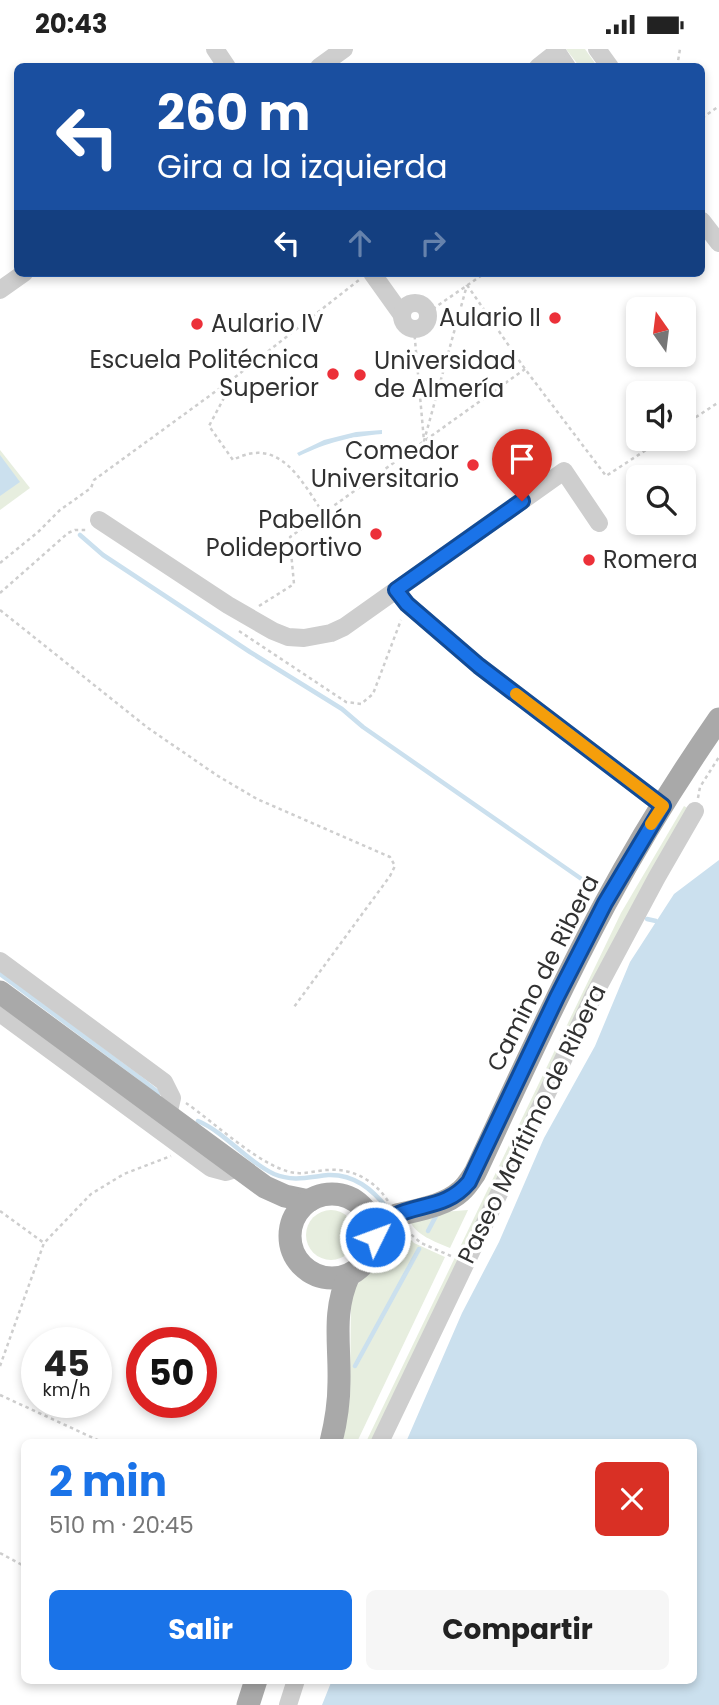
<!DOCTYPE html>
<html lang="es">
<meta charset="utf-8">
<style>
body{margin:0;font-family:Poppins,sans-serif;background:#f6f6f6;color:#222;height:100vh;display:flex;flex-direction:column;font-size:26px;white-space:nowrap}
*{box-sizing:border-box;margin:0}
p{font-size:23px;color:#767676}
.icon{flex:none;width:38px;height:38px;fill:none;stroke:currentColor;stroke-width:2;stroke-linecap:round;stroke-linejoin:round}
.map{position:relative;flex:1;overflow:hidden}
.panel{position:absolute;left:21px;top:1390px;width:676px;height:245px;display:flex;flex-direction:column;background:#fff;border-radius:10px;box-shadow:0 4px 10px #0003}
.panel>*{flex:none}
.banner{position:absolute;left:14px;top:14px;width:691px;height:214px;border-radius:10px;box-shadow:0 4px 10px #0003;background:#1a4fa0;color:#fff;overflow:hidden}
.needle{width:46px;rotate:346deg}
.controls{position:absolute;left:626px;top:248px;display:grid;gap:14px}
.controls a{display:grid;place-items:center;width:70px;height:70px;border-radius:10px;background:#fff;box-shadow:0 4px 10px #0003;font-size:35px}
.speed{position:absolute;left:21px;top:1278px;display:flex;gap:14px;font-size:35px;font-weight:700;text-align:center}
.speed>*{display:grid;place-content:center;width:91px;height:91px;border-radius:50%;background:#fff;box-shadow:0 4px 10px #0003;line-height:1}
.speed small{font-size:18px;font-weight:400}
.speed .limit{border:10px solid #d22;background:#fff;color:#111}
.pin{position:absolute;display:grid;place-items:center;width:60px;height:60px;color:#fff;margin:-72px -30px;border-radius:50% 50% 50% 0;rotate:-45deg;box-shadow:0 0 7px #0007}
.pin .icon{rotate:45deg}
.me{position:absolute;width:77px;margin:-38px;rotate:48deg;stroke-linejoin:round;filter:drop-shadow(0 0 5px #0008)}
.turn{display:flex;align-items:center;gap:24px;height:147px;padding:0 28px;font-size:32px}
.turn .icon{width:91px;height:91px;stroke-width:2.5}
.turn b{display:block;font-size:49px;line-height:60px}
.lanes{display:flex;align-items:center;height:66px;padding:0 28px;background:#0003;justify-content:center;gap:35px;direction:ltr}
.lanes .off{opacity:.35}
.round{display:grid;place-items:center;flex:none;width:74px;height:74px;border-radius:10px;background:#f6f6f6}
.head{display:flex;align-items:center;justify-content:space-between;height:119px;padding:0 28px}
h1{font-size:42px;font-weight:700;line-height:52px;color:#1a73e8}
.primary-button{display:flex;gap:14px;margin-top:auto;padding:14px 28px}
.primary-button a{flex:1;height:80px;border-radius:10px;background:#1a73e8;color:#fff;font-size:28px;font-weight:700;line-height:80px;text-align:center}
.primary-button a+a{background:#f6f6f6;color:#222}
.status{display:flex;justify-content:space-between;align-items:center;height:49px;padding:0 35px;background:#fff;direction:ltr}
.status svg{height:19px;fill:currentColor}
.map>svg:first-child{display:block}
.green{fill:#e7eedf}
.water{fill:#cbe0ee}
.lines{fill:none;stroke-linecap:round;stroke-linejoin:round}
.stream{stroke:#cbe0ee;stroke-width:4.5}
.path{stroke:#cecece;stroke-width:2.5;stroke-dasharray:3.5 3.5;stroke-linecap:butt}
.minor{stroke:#cecece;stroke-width:18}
.major{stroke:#a9a9a9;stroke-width:23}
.route-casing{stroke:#114b97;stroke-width:18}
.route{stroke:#1a73e8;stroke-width:12}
.slow{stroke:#f59e0b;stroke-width:12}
.poi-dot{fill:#ec3039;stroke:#fff;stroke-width:2.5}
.labels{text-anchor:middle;stroke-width:7;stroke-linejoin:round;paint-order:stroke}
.poi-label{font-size:24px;fill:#313131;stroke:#fff;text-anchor:end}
.street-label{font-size:24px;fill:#313131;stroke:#fff}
</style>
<div class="status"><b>20:43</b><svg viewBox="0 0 49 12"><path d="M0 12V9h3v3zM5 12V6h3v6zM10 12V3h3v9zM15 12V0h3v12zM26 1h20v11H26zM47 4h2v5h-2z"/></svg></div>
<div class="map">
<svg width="719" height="1656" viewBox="0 0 719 1656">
<rect width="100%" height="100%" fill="#fff"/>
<g class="green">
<path d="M 566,0 L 585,0 L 597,17 L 579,17 Z"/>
<path d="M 0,401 L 30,439 L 0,461 Z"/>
<path d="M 684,757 L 689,760 L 372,1393 L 366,1393 L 621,864 Z"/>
<path d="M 468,1161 L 450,1199 C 434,1192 417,1187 409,1171 L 443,1163 Z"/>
<circle cx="331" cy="1186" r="25"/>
<path d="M 396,1175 L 414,1194 L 445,1208 L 357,1393 L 343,1393 L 350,1347 L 351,1244 C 357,1232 370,1227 377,1215 C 384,1205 384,1193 387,1182 Z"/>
</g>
<g class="water">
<path d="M 382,381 L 382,385 C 348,388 329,393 299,407 L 297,404 L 324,391 L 356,383 Z"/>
<path d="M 0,406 L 20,433 L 0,447 Z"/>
<path d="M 719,811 L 719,1656 L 322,1656 L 332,1631 L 693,1631 L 693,1393 L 406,1393 L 462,1264 L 499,1193 L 544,1089 L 595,997 L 630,913 L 674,845 Z"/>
</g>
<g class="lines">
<g class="stream">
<path d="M 80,486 L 103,506 L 250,603 L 342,660 L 363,678 L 593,838"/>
<path d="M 647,870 L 656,872"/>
<path d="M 0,925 L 140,1029 L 159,1044"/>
<path d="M 198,1072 C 226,1084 246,1112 274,1125 C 293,1133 309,1128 328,1126 C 354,1125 372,1140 387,1159"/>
<path d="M 428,1182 L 436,1167"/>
<path d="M 355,1317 L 419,1200"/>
</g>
<g class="path">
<path d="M 677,18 L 680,0"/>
<path d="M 702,69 L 719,57"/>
<path d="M 467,236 L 525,320 L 606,427 L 663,390"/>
<path d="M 427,264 L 485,224"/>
<path d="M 414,280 L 424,392 L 467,236"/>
<path d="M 234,330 L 209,377 L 233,411 C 279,386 302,432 323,464"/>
<path d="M 684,376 L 719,353"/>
<path d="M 0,514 L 38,483 L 60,461 L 91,439 L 94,431 L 234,329 L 359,231"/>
<path d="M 0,544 L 68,484 L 75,481 L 87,481"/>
<path d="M 259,557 L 294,535 L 291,503 L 296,499 L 290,488 L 525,320"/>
<path d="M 0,561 L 148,679 L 218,727 L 257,750 L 390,808 L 395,817 L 390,827 L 294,958"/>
<path d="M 239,582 L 346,653 L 361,655 L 373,645 L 401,571"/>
<path d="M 698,749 L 700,738 L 719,708"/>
<path d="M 186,1054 C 214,1073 264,1121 296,1124 C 307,1125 318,1121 328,1121 C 353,1119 375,1132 388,1152"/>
<path d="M 0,1162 L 44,1194"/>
<path d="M 406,1181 L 421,1194 L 451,1207"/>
<path d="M 0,1317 L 44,1194 L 91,1145 L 124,1125 L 171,1107"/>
<path d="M 0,1346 L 102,1393"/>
<path d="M 0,1504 L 24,1517"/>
</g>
<g class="minor">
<path d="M 215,0 L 227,18"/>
<path d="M 555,0 L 567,18"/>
<path d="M 597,0 L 610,18"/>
<path d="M 319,18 L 344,0"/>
<path d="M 538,18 L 557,3"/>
<path d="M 702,172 L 719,194"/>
<path d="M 372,224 L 402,266"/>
<path d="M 0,241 L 24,224"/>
<circle cx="415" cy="267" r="13"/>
<path d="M 99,471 L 228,556 L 273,582 L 288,588 L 304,589 L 331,584 L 344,578 L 564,422 L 599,474"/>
<path d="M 396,541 L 407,555 L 479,617 L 663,757"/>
<path d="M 0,912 L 164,1033 L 172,1049 L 168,1066"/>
<path d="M 0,964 L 211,1119 L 226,1123 L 239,1119"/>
<path d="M 380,1393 L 595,944 L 657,828 L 695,762"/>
<path d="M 288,1656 L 296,1631"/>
</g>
<g class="major">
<path d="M 0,943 L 265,1138 L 285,1147 L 309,1152"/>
<circle cx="332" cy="1187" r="42"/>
<path d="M 397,1166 C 417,1161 445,1157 461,1142 C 467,1137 471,1130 475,1124 C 517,1034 558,943 605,855 C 639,792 678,729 719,670"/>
<path d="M 331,1393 C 336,1373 339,1354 339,1333 C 340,1294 332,1263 349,1226"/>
<path d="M 248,1656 L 256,1631"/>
</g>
</g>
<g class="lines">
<defs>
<path id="route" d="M 375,1188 C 380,1180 385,1171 394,1167 C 422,1154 447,1159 469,1133 L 557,948 L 605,854 L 663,757 L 479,617 L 407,555 L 396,541 L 522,452"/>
</defs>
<use href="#route" class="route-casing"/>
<use href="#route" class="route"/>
<path class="slow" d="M 516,645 L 663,757 L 651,775"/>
</g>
<g class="poi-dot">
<circle cx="555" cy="269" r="7"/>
<circle cx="197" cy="275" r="7"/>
<circle cx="333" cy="325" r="7"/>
<circle cx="360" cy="326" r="7"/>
<circle cx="473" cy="416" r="7"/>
<circle cx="376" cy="485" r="7"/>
<circle cx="589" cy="511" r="7"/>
</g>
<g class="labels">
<g class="poi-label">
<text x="541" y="277">Aulario II</text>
<text x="211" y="283" text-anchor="start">Aulario IV</text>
<text x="319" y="319">Escuela Politécnica<tspan x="319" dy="28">Superior</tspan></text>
<text x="374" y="320" text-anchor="start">Universidad<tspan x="374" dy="28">de Almería</tspan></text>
<text x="459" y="410">Comedor<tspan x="459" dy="28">Universitario</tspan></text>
<text x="362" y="479">Pabellón<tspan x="362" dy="28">Polideportivo</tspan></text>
<text x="603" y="519" text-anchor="start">Romera</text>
</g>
<g class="street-label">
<text transform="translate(543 924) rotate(-63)" y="8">Camino de Ribera</text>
<text transform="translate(532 1075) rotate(-64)" y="8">Paseo Marítimo de Ribera</text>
</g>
</g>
</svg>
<div class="controls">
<a><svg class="needle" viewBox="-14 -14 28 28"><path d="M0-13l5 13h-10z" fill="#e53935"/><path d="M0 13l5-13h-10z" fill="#767676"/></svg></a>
<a><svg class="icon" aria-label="sound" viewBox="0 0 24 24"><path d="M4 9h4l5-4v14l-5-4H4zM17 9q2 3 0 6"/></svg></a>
<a><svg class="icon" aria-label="search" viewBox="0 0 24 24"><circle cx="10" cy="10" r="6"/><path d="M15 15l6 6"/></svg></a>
</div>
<div class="speed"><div>45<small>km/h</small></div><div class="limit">50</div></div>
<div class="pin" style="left:522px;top:452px;background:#d93025"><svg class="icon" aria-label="arrive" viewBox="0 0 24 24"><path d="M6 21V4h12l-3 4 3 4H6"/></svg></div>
<svg class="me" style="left:375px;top:1188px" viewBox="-20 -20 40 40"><circle r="17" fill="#1a73e8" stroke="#fff" stroke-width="3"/><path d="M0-11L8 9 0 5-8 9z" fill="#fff"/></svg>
<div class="banner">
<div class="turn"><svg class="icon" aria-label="left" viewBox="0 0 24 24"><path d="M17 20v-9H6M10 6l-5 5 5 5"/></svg><div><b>260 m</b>Gira a la izquierda</div></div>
<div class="lanes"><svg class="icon" aria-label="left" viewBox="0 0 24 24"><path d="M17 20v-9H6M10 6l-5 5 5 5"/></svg><svg class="icon off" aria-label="ahead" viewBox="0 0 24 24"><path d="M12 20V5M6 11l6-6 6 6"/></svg><svg class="icon off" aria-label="right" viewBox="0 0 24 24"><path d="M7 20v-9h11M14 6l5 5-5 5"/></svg></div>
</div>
<section class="panel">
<div class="head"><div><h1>2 min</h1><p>510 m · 20:45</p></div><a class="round" style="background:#d93025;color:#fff"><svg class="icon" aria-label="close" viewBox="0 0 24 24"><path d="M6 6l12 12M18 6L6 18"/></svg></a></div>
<div class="primary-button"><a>Salir</a><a>Compartir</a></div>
</section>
</div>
